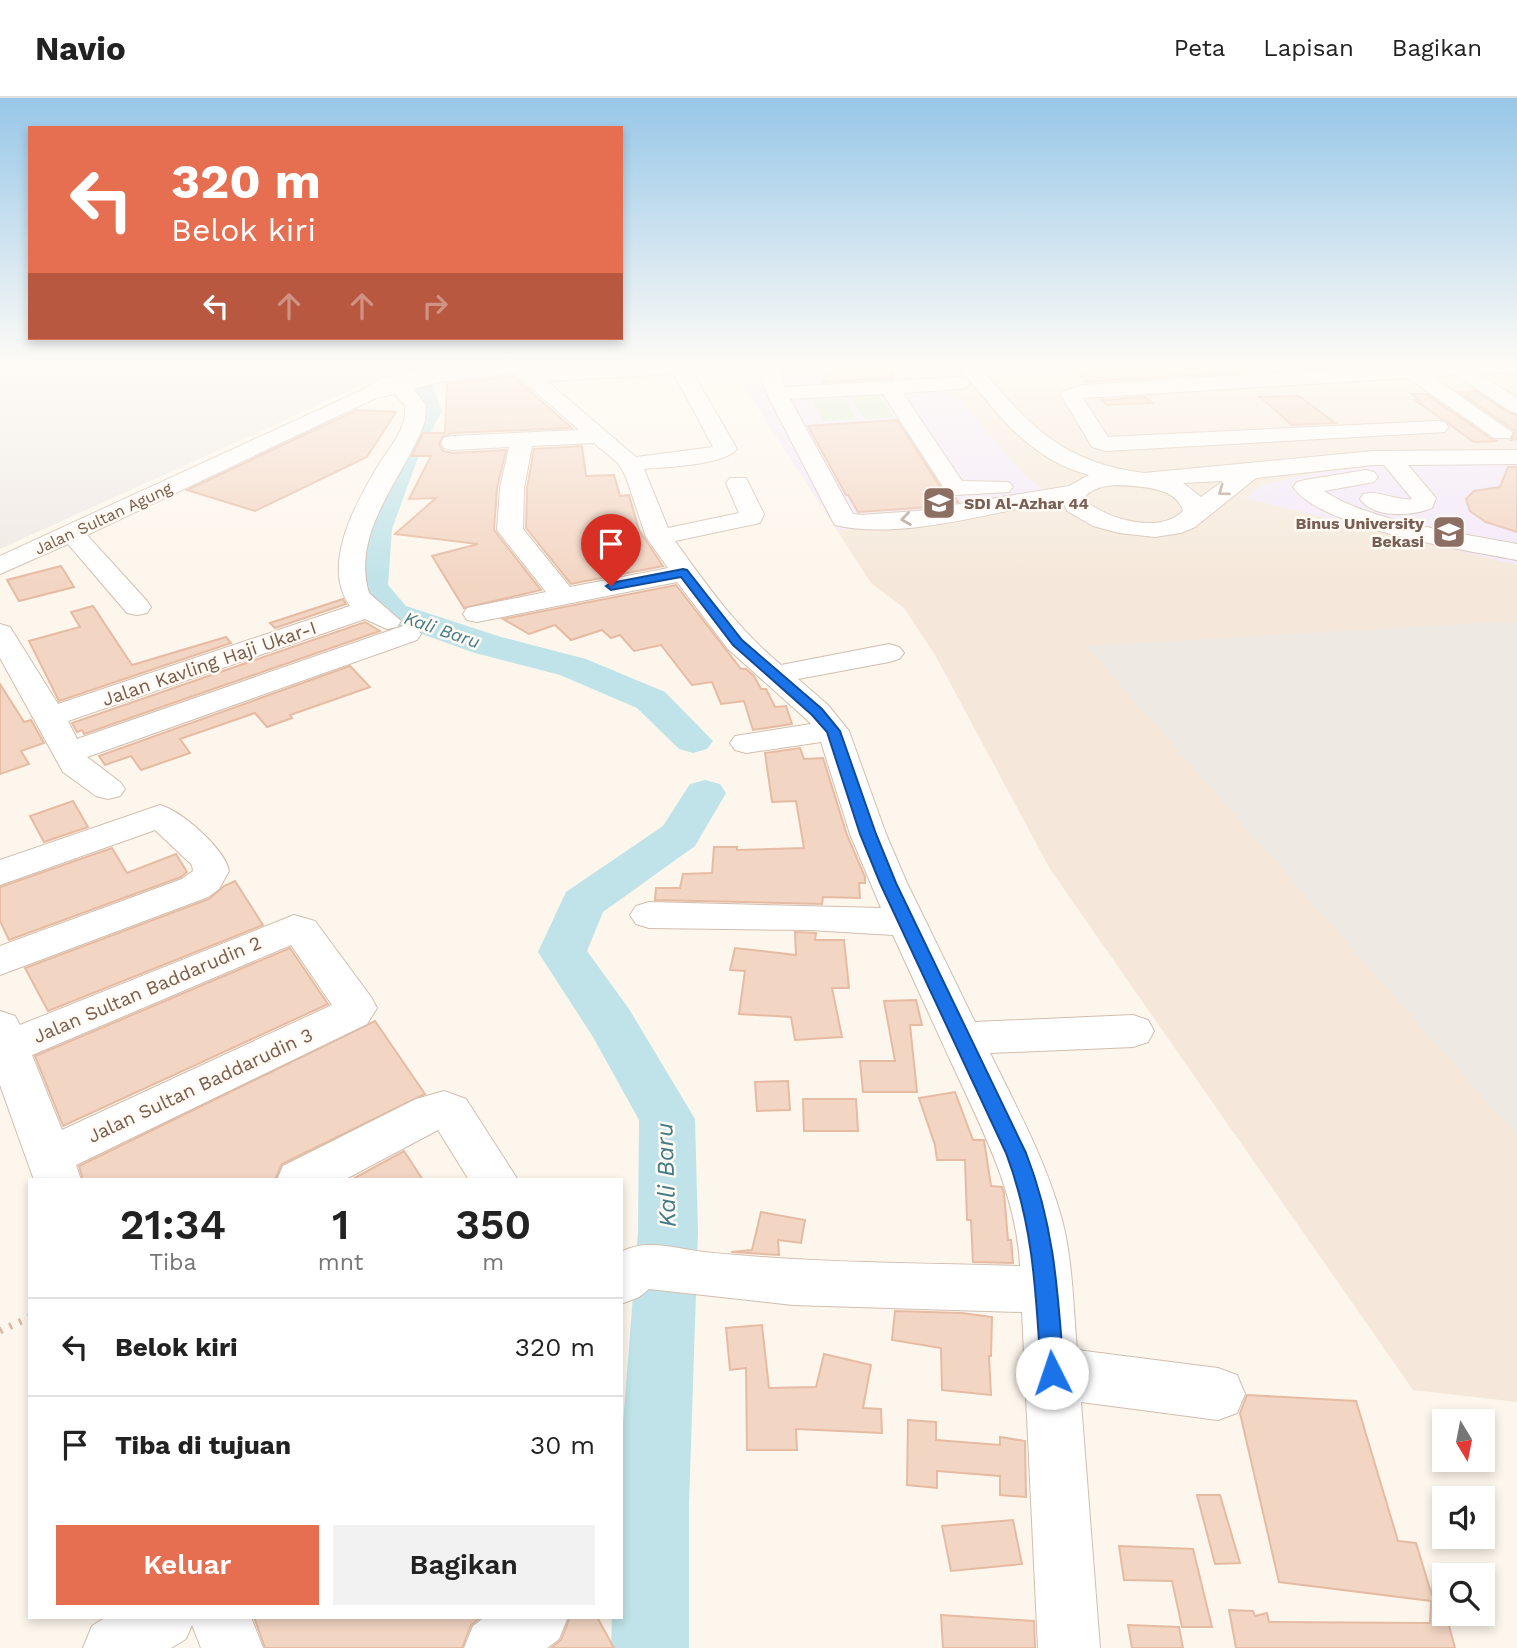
<!DOCTYPE html>
<html lang="id">
<style>
body{margin:0;font-family:"Work Sans",sans-serif;background:#f2f2f2;color:#222;height:100vh;display:flex;flex-direction:column;font-size:26px;white-space:nowrap}
*{box-sizing:border-box;margin:0}
p{font-size:23px;color:#767676}
.icon{flex:none;width:38px;height:38px;fill:none;stroke:currentColor;stroke-width:2;stroke-linecap:round;stroke-linejoin:round}
.map{position:relative;flex:1;overflow:hidden}
.side{position:absolute;left:28px;top:1080px;width:595px;height:441px;display:flex;flex-direction:column;background:#fff;border-radius:0px;box-shadow:0 4px 10px #0003}
.side>*{flex:none}
.hud{position:absolute;left:28px;top:28px;width:595px;height:214px;border-radius:0px;box-shadow:0 4px 10px #0003;background:#e76f51;color:#fff;overflow:hidden}
.needle{width:46px;rotate:170deg}
.fabs{position:absolute;left:1432px;top:1311px;display:grid;gap:14px}
.fabs a{display:grid;place-items:center;width:63px;height:63px;border-radius:0px;background:#fff;box-shadow:0 4px 10px #0003;font-size:35px}
.pin{position:absolute;display:grid;place-items:center;width:60px;height:60px;color:#fff;margin:-72px -30px;border-radius:50% 50% 50% 0;rotate:-45deg;box-shadow:0 0 7px #0007}
.pin .icon{rotate:45deg}
.me{position:absolute;width:77px;margin:-38px;rotate:356deg;stroke-linejoin:round;filter:drop-shadow(0 0 5px #0008)}
.turn{display:flex;align-items:center;gap:24px;height:147px;padding:0 28px;font-size:32px}
.turn .icon{width:91px;height:91px;stroke-width:2.5}
.turn b{display:block;font-size:49px;line-height:60px}
.lanes{display:flex;align-items:center;height:66px;padding:0 28px;background:#0003;justify-content:center;gap:35px;direction:ltr}
.lanes .off{opacity:.35}
.eta{display:flex;justify-content:space-evenly;align-items:center;height:119px;text-align:center}
.eta b{font-size:42px;font-weight:600;line-height:49px}
.action{display:flex;gap:14px;margin-top:auto;padding:14px 28px}
.action a{flex:1;height:80px;border-radius:0px;background:#e76f51;color:#fff;font-size:28px;font-weight:600;line-height:80px;text-align:center}
.action a+a{background:#f2f2f2;color:#222}
ul{padding:0;list-style:none}
li{display:flex;align-items:center;gap:21px;height:98px;padding:0 28px;border-top:2px solid #e0e0e0}
li div{flex:1}
li b{display:block;font-size:26px}
li em{font-style:normal}
header{display:flex;align-items:center;gap:42px;box-sizing:border-box;height:98px;padding:0 35px;background:#fff;border-bottom:2px solid #e0e0e0}
header strong{font-size:33px}
nav{display:flex;gap:38px;margin-inline-start:auto;font-size:24px}
.map>svg:first-child{display:block}
.residential{fill:#f5e8da}
.industrial{fill:#efe9e4}
.education{fill:#f3e8fa}
.green{fill:#d8ecc9}
.lines{fill:none;stroke-linecap:round;stroke-linejoin:round}
.river{fill:#bfe3e8;fill-rule:evenodd}
.building{fill:#f3d5c3;stroke:#e6bba3;stroke-width:2}
.minor-casing{stroke:#d1beb0;stroke-width:2}
.path-far1{stroke:#d9b8a5;stroke-width:2.5;stroke-dasharray:1 3.5;stroke-linecap:butt}
.path{stroke:#d9b8a5;stroke-width:7;stroke-dasharray:2.5 8;stroke-linecap:butt}
.minor{fill:#fff;fill-rule:evenodd}
.oneway{stroke:#af9d94}
.route{fill:#1a73e8;stroke:#114b97;stroke-width:2}
.labels{text-anchor:middle;stroke-width:5;stroke-linejoin:round;paint-order:stroke}
.far-education-label{font-size:16px;font-weight:bold;fill:#785e54;stroke:#fffaf3;text-anchor:start}
.far-street-label{font-size:16px;fill:#7a5c4d;stroke:#fffaf3}
.far-water-label{font-size:18px;font-style:italic;fill:#437c86;stroke:#fffaf3}
.street-label{font-size:19px;fill:#7a5c4d;stroke:#fffaf3}
.near-water-label{font-size:24px;font-style:italic;fill:#437c86;stroke:#fffaf3}
</style>
<header>
<strong>Navio</strong>
<nav><a>Peta</a><a>Lapisan</a><a>Bagikan</a></nav>
</header>
<div class="map">
<svg width="1517" height="1550" viewBox="0 0 1517 1550">
<rect width="100%" height="100%" fill="#fdf6ec"/>
<path class="residential" d="M 730,267 L 1517,267 L 1517,1304 L 1413,1292 L 1050,771 L 935,557 L 904,510 L 871,485 Z"/>
<g class="industrial">
<path d="M 0,267 L 406,267 L 0,451 Z"/>
<path d="M 1514,523 L 1517,525 L 1517,1038 L 1086,548 Z"/>
</g>
<g class="education">
<path d="M 804,267 L 931,267 L 1025,378 L 1049,395 L 932,425 L 837,432 L 733,271 Z"/>
<path d="M 1402,365 L 1517,365 L 1517,467 L 1245,400 L 1262,387 L 1315,375 Z"/>
</g>
<g class="green">
<path d="M 879,297 L 894,319 L 864,321 L 851,299 Z"/>
<path d="M 844,300 L 857,321 L 824,323 L 812,302 Z"/>
</g>
<g class="lines">
<g class="river">
<path d="M 401,267 L 425,267 L 442,313 L 420,354 L 392,431 L 388,487 L 406,508 L 501,539 L 586,561 L 665,594 L 713,643 L 707,651 L 693,655 L 679,651 L 637,610 L 560,577 L 475,555 L 382,522 L 354,488 L 360,431 L 392,354 L 416,313 Z"/>
<path d="M 705,682 L 720,686 L 726,695 L 695,748 L 603,814 L 587,853 L 629,911 L 695,1021 L 698,1134 L 689,1406 L 689,1550 L 611,1550 L 612,1519 L 621,1519 L 621,1351 L 638,1134 L 639,1022 L 593,939 L 538,854 L 566,794 L 663,728 L 690,686 Z"/>
</g>
</g>
<g class="building">
<path d="M 838,267 L 893,267 L 893,280 L 822,284 Z"/>
<path d="M 1109,267 L 1243,267 L 1244,274 L 1083,284 L 1087,283 L 1073,269 Z"/>
<path d="M 513,278 L 572,330 L 452,335 L 442,339 L 439,346 L 443,353 L 452,355 L 506,352 L 497,390 L 494,432 L 541,492 L 464,510 L 432,458 L 478,446 L 395,436 L 436,400 L 409,401 L 431,358 L 412,358 L 423,335 L 445,335 L 447,286 Z"/>
<path d="M 1476,293 L 1509,315 L 1517,317 L 1517,341 L 1511,342 L 1515,333 L 1459,294 Z"/>
<path d="M 1412,296 L 1426,296 L 1493,342 L 1498,343 L 1474,344 L 1415,302 L 1419,302 Z"/>
<path d="M 1299,298 L 1335,325 L 1292,327 L 1260,299 Z"/>
<path d="M 1145,299 L 1152,305 L 1107,307 L 1101,302 Z"/>
<path d="M 357,312 L 396,314 L 367,359 L 255,413 L 187,392 Z"/>
<path d="M 897,322 L 945,396 L 956,400 L 958,404 L 917,410 L 858,414 L 848,397 L 846,397 L 808,328 Z"/>
<path d="M 582,348 L 586,378 L 614,377 L 620,398 L 629,397 L 639,432 L 663,468 L 571,486 L 526,430 L 527,390 L 534,351 Z"/>
<path d="M 1508,369 L 1517,369 L 1517,434 L 1486,424 L 1470,413 L 1466,401 L 1474,393 L 1500,389 Z"/>
<path d="M 61,468 L 74,489 L 19,503 L 7,482 Z"/>
<path d="M 676,487 L 741,571 L 746,571 L 754,578 L 761,591 L 766,591 L 775,609 L 786,608 L 792,626 L 753,632 L 744,603 L 721,606 L 712,584 L 692,587 L 661,547 L 634,553 L 620,537 L 611,540 L 602,532 L 571,542 L 555,527 L 529,536 L 503,521 Z"/>
<path d="M 343,501 L 346,506 L 275,530 L 270,525 Z"/>
<path d="M 93,508 L 132,567 L 226,539 L 231,545 L 59,603 L 29,543 L 80,529 L 71,514 Z"/>
<path d="M 365,524 L 380,533 L 84,636 L 82,632 L 77,634 L 72,625 Z"/>
<path d="M 350,568 L 370,589 L 290,617 L 292,620 L 267,629 L 255,615 L 180,641 L 190,655 L 141,672 L 131,658 L 105,667 L 99,658 Z"/>
<path d="M 0,586 L 24,624 L 31,622 L 44,645 L 21,653 L 29,666 L 0,676 Z"/>
<path d="M 800,650 L 804,661 L 823,660 L 847,737 L 865,779 L 865,785 L 859,785 L 860,800 L 823,799 L 822,806 L 655,802 L 656,790 L 680,790 L 683,776 L 712,775 L 714,749 L 737,749 L 737,752 L 804,750 L 796,703 L 772,704 L 765,655 Z"/>
<path d="M 73,703 L 88,729 L 44,744 L 30,718 Z"/>
<path d="M 112,750 L 127,775 L 176,756 L 187,774 L 181,779 L 9,842 L 0,823 L 0,789 Z"/>
<path d="M 235,783 L 263,827 L 48,913 L 25,870 L 209,801 L 224,788 Z"/>
<path d="M 795,834 L 816,835 L 815,842 L 844,842 L 849,890 L 832,890 L 842,939 L 795,942 L 791,919 L 739,916 L 745,873 L 730,872 L 735,850 L 796,857 Z"/>
<path d="M 290,850 L 328,906 L 63,1028 L 35,958 Z"/>
<path d="M 916,902 L 922,927 L 910,927 L 917,994 L 863,994 L 860,963 L 895,963 L 884,903 Z"/>
<path d="M 375,923 L 425,996 L 282,1066 L 275,1082 L 83,1082 L 79,1068 Z"/>
<path d="M 788,983 L 790,1012 L 757,1013 L 755,984 Z"/>
<path d="M 955,994 L 973,1042 L 984,1042 L 991,1088 L 1002,1089 L 1004,1095 L 1008,1142 L 1011,1142 L 1013,1165 L 973,1164 L 971,1122 L 967,1122 L 965,1062 L 937,1062 L 935,1047 L 919,1000 Z"/>
<path d="M 803,1001 L 856,1001 L 858,1033 L 804,1033 Z"/>
<path d="M 404,1053 L 423,1082 L 351,1082 Z"/>
<path d="M 761,1114 L 805,1122 L 801,1145 L 778,1142 L 779,1157 L 731,1154 L 752,1152 Z"/>
<path d="M 895,1213 L 962,1215 L 992,1219 L 991,1258 L 989,1258 L 991,1297 L 942,1292 L 941,1250 L 892,1242 Z"/>
<path d="M 762,1227 L 769,1290 L 816,1289 L 824,1256 L 871,1267 L 863,1310 L 881,1311 L 882,1335 L 796,1331 L 797,1352 L 747,1352 L 746,1270 L 730,1272 L 726,1230 Z"/>
<path d="M 1247,1297 L 1356,1303 L 1398,1443 L 1416,1445 L 1432,1498 L 1433,1481 L 1436,1480 L 1455,1550 L 1236,1550 L 1229,1512 L 1253,1513 L 1255,1518 L 1267,1515 L 1269,1524 L 1430,1525 L 1431,1503 L 1279,1484 L 1240,1315 Z"/>
<path d="M 908,1322 L 936,1324 L 936,1342 L 1000,1347 L 1000,1339 L 1025,1343 L 1026,1399 L 1000,1397 L 1000,1378 L 937,1373 L 937,1390 L 907,1387 Z"/>
<path d="M 1197,1397 L 1220,1397 L 1240,1465 L 1215,1466 Z"/>
<path d="M 1013,1422 L 1022,1466 L 951,1473 L 942,1428 Z"/>
<path d="M 1119,1448 L 1193,1451 L 1212,1529 L 1182,1529 L 1172,1483 L 1124,1482 Z"/>
<path d="M 941,1517 L 1034,1523 L 1035,1550 L 943,1550 Z"/>
<path d="M 254,1519 L 481,1519 L 471,1527 L 462,1550 L 265,1550 Z"/>
<path d="M 570,1519 L 597,1519 L 614,1550 L 551,1550 L 561,1542 Z"/>
<path d="M 1128,1527 L 1179,1529 L 1183,1550 L 1132,1550 Z"/>
</g>
<g class="lines">
<defs>
<g id="minor">
<path d="M 440,267 L 527,267 L 534,272 L 626,267 L 732,267 L 729,271 L 693,275 L 737,351 C 726,367 665,369 644,371 L 668,430 L 739,415 L 726,385 L 730,380 L 746,380 L 764,416 L 760,425 L 675,443 C 708,489 737,530 781,567 L 889,546 L 899,549 L 904,555 L 899,561 L 889,564 L 798,581 L 828,607 L 849,633 L 886,736 L 907,785 L 975,924 L 1133,917 L 1148,922 L 1154,933 L 1148,944 L 1133,949 L 990,955 C 1016,1008 1045,1061 1061,1118 C 1073,1161 1073,1208 1077,1252 L 1218,1270 L 1237,1277 L 1245,1296 L 1237,1315 L 1218,1322 L 1081,1304 L 1100,1550 L 1038,1550 L 1022,1214 L 793,1207 L 649,1191 L 639,1199 L 621,1206 L 621,1154 C 646,1140 677,1151 704,1154 C 809,1165 914,1165 1020,1168 C 1017,1101 986,1039 958,979 C 936,932 915,884 893,837 L 810,832 L 649,830 L 636,826 L 630,817 L 636,808 L 649,804 L 881,810 L 850,736 L 821,644 L 746,655 L 735,652 L 730,645 L 735,638 L 811,626 L 806,621 L 728,551 L 677,484 L 477,524 L 467,522 L 463,516 L 467,510 L 546,494 L 497,432 L 500,390 L 509,349 L 452,352 L 444,350 L 441,345 L 444,340 L 452,338 L 579,332 L 514,275 L 440,284 L 413,291 L 426,307 L 425,323 C 406,378 350,432 369,495 L 401,523 L 397,529 L 387,531 L 365,521 L 68,623 L 77,641 L 397,530 L 407,527 L 417,530 L 421,536 L 417,542 L 87,659 L 120,684 L 125,691 L 120,698 L 108,701 L 96,698 L 63,674 L 0,560 L 0,526 L 10,529 L 58,606 L 350,508 C 320,467 357,403 379,366 C 390,349 408,329 405,307 L 394,296 L 376,300 L 87,437 L 147,503 L 151,509 L 147,515 L 137,517 L 127,515 L 68,446 L 0,476 L 0,458 L 362,292 L 380,281 ZM 674,276 L 713,349 L 636,359 L 547,283 ZM 594,345 L 618,365 L 626,379 L 646,439 L 668,470 L 570,489 L 523,431 L 524,390 L 532,348 Z"/>
<path d="M 758,267 L 778,267 L 785,289 L 960,279 L 967,281 L 970,285 L 967,289 L 960,291 L 903,295 L 962,383 L 1009,384 L 1013,389 L 1009,394 L 955,397 L 947,395 L 883,296 L 790,301 L 853,416 L 861,417 L 917,413 L 1069,388 L 1089,377 C 1042,365 1011,333 982,297 C 974,287 964,277 958,267 L 978,267 C 1030,328 1060,364 1144,375 L 1373,353 L 1517,352 L 1517,366 L 1408,367 L 1436,400 L 1432,410 C 1412,418 1374,421 1360,401 L 1363,396 C 1380,392 1395,403 1412,401 L 1384,367 L 1373,367 L 1256,380 L 1195,429 L 1181,435 L 1155,439 L 1119,435 L 1093,428 L 1067,413 L 1063,402 C 996,413 900,443 835,427 L 832,422 L 767,296 ZM 1223,383 L 1201,399 L 1183,385 ZM 1115,387 C 1136,388 1177,388 1183,413 C 1160,436 1112,422 1088,405 L 1086,397 C 1095,390 1103,388 1115,387 Z"/>
<path d="M 1401,267 L 1517,267 L 1517,274 L 1480,276 L 1517,300 L 1517,315 L 1510,313 L 1456,277 L 1433,279 L 1513,335 L 1510,340 L 1494,340 L 1408,280 L 1083,300 L 1108,339 L 1437,323 L 1445,324 L 1448,329 L 1445,334 L 1106,353 L 1092,349 L 1061,297 L 1064,293 L 1083,287 Z"/>
<path d="M 1366,372 L 1374,374 L 1378,379 L 1374,384 L 1324,393 C 1370,424 1461,435 1517,446 L 1517,462 C 1466,452 1322,431 1293,389 L 1297,384 L 1305,382 Z"/>
<path d="M 160,707 C 182,713 225,751 229,773 L 219,791 L 208,799 L 0,877 L 0,848 L 182,781 L 193,773 L 192,767 L 155,732 L 0,787 L 0,762 Z"/>
<path d="M 294,817 L 315,823 L 371,899 L 377,910 L 367,926 L 76,1067 L 81,1082 L 34,1082 L 0,987 L 0,913 L 15,918 L 20,927 ZM 291,847 L 332,907 L 62,1032 L 32,957 Z"/>
<path d="M 444,993 L 466,1001 L 518,1082 L 469,1082 L 438,1032 L 344,1082 L 277,1082 L 283,1068 L 416,1001 Z"/>
<path d="M 106,1519 L 251,1519 L 263,1550 L 201,1550 L 192,1527 L 186,1541 L 171,1550 L 83,1550 L 92,1528 Z"/>
<path d="M 485,1519 L 568,1519 L 559,1541 L 547,1550 L 464,1550 L 473,1528 Z"/>
</g>
</defs>
<use href="#minor" class="minor-casing"/>
<path class="path-far1" d="M 835,274 L 841,268 L 847,269"/>
<path class="path" d="M 0,1233 L 30,1219"/>
<use href="#minor" class="minor"/>
</g>
<defs><path id="oneway-chevron" d="M-2-3.5L2.5 0L-2 3.5" fill="none" stroke-width="1.6" stroke-linecap="round" stroke-linejoin="round" transform="scale(1.75)"/></defs>
<g class="oneway">
<use href="#oneway-chevron" transform="translate(1223 393) rotate(144)"/>
<use href="#oneway-chevron" transform="translate(906 421) rotate(172)"/>
</g>
<linearGradient id="sky" x2="0" y2="1"><stop stop-color="#97c7e8"/><stop offset="0.55" stop-color="#fefbf6"/><stop offset="1" stop-color="#fefbf6" stop-opacity="0"/></linearGradient>
<rect width="1517" height="484" fill="url(#sky)"/>
<path class="route" d="M 683,471 L 687,472 L 742,542 L 822,611 L 840,633 L 876,736 L 896,785 L 1026,1055 C 1055,1129 1058,1197 1064,1275 L 1060,1283 L 1052,1286 L 1044,1283 L 1041,1275 C 1036,1197 1034,1129 1006,1055 L 880,785 L 860,736 L 827,634 L 812,617 L 733,547 L 681,479 L 611,492 L 606,488 L 611,485 Z"/>
<defs>
<symbol id="school-square" viewBox="-11 -11 22 22"><rect x="-9" y="-9" width="18" height="18" rx="4" fill="#8d6e63" stroke="#fffaf3"/><path d="M0-5L7-2L0 1L-7-2ZM-4 1L0 2.5L4 1V4Q0 6-4 4Z" fill="#fff"/></symbol>
<symbol id="university-square" viewBox="-11 -11 22 22"><rect x="-9" y="-9" width="18" height="18" rx="4" fill="#8d6e63" stroke="#fffaf3"/><path d="M0-5L7-2L0 1L-7-2ZM-4 1L0 2.5L4 1V4Q0 6-4 4Z" fill="#fff"/></symbol>
</defs>
<g fill-rule="evenodd">
<use href="#school-square" x="920" y="386" width="38" height="38"/>
<use href="#university-square" x="1430" y="415" width="38" height="38"/>
</g>
<g class="labels">
<g class="far-education-label">
<text x="964" y="411">SDI Al-Azhar 44</text>
<text x="1424" y="431" text-anchor="end">Binus University<tspan x="1424" dy="18">Bekasi</tspan></text>
</g>
<g class="far-street-label">
<text transform="translate(103 420) rotate(-25)" y="6">Jalan Sultan Agung</text>
</g>
<g class="far-water-label">
<text transform="translate(442 532) rotate(19)" y="6">Kali Baru</text>
</g>
<g class="street-label">
<text transform="translate(209 565) rotate(-19)" y="7">Jalan Kavling Haji Ukar-I</text>
<text transform="translate(147 891) rotate(-23)" y="7">Jalan Sultan Baddarudin 2</text>
<text transform="translate(200 987) rotate(-25)" y="7">Jalan Sultan Baddarudin 3</text>
</g>
<g class="near-water-label">
<text transform="translate(666 1077) rotate(-92)" y="8">Kali Baru</text>
</g>
</g>
</svg>
<div class="fabs">
<a><svg class="needle" viewBox="-14 -14 28 28"><path d="M0-13l5 13h-10z" fill="#e53935"/><path d="M0 13l5-13h-10z" fill="#767676"/></svg></a>
<a><svg class="icon" aria-label="sound" viewBox="0 0 24 24"><path d="M4 9h4l5-4v14l-5-4H4zM17 9q2 3 0 6"/></svg></a>
<a><svg class="icon" aria-label="search" viewBox="0 0 24 24"><circle cx="10" cy="10" r="6"/><path d="M15 15l6 6"/></svg></a>
</div>
<div class="pin" style="left:611px;top:488px;background:#d93025"><svg class="icon" aria-label="arrive" viewBox="0 0 24 24"><path d="M6 21V4h12l-3 4 3 4H6"/></svg></div>
<svg class="me" style="left:1052px;top:1275px" viewBox="-20 -20 40 40"><circle r="19" fill="#fff"/><path d="M0-13L10 11 0 6-10 11z" fill="#1a73e8"/></svg>
<div class="hud">
<div class="turn"><svg class="icon" aria-label="left" viewBox="0 0 24 24"><path d="M17 20v-9H6M10 6l-5 5 5 5"/></svg><div><b>320 m</b>Belok kiri</div></div>
<div class="lanes"><svg class="icon" aria-label="left" viewBox="0 0 24 24"><path d="M17 20v-9H6M10 6l-5 5 5 5"/></svg><svg class="icon off" aria-label="ahead" viewBox="0 0 24 24"><path d="M12 20V5M6 11l6-6 6 6"/></svg><svg class="icon off" aria-label="ahead" viewBox="0 0 24 24"><path d="M12 20V5M6 11l6-6 6 6"/></svg><svg class="icon off" aria-label="right" viewBox="0 0 24 24"><path d="M7 20v-9h11M14 6l5 5-5 5"/></svg></div>
</div>
<section class="side">
<div class="eta">
<div><b>21:34</b><p>Tiba</p></div>
<div><b>1</b><p>mnt</p></div>
<div><b>350</b><p>m</p></div>
</div>
<ul>
<li><svg class="icon" aria-label="left" viewBox="0 0 24 24"><path d="M17 20v-9H6M10 6l-5 5 5 5"/></svg><div><b>Belok kiri</b></div><em>320 m</em></li>
<li><svg class="icon" aria-label="arrive" viewBox="0 0 24 24"><path d="M6 21V4h12l-3 4 3 4H6"/></svg><div><b>Tiba di tujuan</b></div><em>30 m</em></li>
</ul>
<div class="action"><a>Keluar</a><a>Bagikan</a></div>
</section>
</div>
